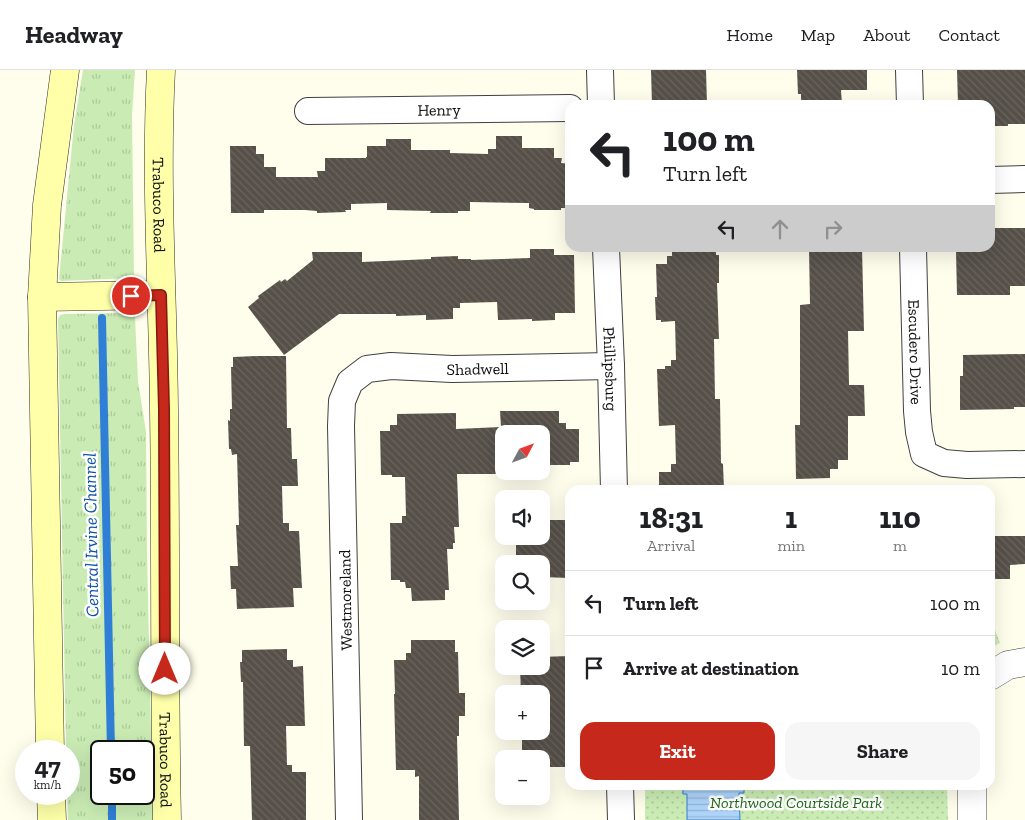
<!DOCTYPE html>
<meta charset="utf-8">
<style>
body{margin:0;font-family:"Zilla Slab",serif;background:#f6f6f6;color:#202124;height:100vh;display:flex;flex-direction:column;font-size:19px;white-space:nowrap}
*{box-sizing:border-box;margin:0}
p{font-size:16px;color:#757577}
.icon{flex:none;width:28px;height:28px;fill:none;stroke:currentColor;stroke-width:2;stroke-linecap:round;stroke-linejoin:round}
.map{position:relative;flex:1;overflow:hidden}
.details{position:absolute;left:565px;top:415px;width:430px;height:305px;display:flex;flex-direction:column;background:#fff;border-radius:15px;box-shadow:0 5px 20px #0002}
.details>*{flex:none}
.banner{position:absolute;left:565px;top:30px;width:430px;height:152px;border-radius:15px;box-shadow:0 5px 20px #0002;background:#fff;color:#202124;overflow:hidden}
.needle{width:32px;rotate:49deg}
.buttons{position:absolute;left:495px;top:355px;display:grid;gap:10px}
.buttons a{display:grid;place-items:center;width:55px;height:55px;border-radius:10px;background:#fff;box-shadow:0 5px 20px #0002;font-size:25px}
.speed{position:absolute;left:15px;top:670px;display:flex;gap:10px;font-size:25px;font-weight:700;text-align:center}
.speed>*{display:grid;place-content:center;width:65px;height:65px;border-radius:50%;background:#fff;box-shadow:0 5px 20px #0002;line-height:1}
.speed small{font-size:12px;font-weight:400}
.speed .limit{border:2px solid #111;border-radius:8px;background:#fff;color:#111}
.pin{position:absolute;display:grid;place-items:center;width:42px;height:42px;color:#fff;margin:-21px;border:2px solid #fff;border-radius:50%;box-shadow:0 1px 5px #0007}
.me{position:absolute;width:55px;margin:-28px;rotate:0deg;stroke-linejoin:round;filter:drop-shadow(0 0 4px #0008)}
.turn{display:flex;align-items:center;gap:18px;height:105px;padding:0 15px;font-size:22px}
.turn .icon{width:65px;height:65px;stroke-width:2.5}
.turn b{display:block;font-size:35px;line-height:42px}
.lanes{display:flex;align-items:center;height:48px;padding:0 15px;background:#0003;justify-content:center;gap:25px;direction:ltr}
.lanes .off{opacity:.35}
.eta{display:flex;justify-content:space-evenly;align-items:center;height:85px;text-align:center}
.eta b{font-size:30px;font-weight:700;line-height:35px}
.button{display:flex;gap:10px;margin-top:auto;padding:10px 15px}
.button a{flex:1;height:58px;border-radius:15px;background:#c6291b;color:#fff;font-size:20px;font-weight:700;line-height:58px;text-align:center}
.button a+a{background:#f6f6f6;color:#202124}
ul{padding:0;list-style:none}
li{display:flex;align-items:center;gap:15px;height:65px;padding:0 15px;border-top:1px solid #e0e0e0}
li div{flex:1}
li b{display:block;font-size:19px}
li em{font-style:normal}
header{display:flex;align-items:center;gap:30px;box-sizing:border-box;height:70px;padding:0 25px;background:#fff;border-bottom:1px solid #e0e0e0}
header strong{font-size:24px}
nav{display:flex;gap:28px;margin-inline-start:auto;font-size:18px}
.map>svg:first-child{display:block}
.grass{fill:url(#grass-tufts);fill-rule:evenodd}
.park{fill:url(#park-dots)}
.water{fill:url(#water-rules);stroke:#307fd6}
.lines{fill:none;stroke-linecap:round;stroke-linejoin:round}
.stream{stroke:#307fd6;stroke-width:8}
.building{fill:url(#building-back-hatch)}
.minor-casing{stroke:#404040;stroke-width:28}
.tertiary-casing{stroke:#404040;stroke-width:29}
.secondary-casing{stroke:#2f2f2f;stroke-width:29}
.minor{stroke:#fff;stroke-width:26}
.tertiary{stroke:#fff;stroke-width:28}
.secondary{stroke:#feffa8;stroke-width:28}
.route-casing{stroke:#811b12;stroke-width:12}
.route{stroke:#c6291b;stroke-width:9}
.labels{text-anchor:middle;stroke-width:5;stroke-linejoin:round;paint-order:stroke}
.street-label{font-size:16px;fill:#0d0d0d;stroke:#fff}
.park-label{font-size:16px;font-style:italic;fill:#1f6919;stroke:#fff}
.water-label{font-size:18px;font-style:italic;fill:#0e51a7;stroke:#fff}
</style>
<header>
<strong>Headway</strong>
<nav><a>Home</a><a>Map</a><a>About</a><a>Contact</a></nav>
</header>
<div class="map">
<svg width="1025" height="750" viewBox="0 0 1025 750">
<defs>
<pattern id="grass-tufts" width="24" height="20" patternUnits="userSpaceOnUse" patternTransform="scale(1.25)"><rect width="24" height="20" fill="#caecb4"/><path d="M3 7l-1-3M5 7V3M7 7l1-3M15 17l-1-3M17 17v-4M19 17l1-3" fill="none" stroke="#acc99a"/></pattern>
<pattern id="park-dots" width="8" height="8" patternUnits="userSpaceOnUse" patternTransform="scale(1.25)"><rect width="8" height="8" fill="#caecb4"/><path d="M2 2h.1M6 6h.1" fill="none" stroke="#acc99a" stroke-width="1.8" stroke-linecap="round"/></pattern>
<pattern id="water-rules" width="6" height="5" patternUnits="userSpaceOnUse" patternTransform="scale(1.25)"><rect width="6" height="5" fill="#aed4fa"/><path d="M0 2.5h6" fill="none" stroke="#94b5d5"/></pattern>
<pattern id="building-back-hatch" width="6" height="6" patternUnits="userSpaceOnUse" patternTransform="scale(1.25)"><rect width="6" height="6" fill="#565049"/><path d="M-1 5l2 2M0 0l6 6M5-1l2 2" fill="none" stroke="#69645f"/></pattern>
</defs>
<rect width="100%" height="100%" fill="#fffeed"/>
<g class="grass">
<path d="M 83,0 L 135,0 L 132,45 L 134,206 L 132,208 L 61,211 L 59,209 L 74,55 Z"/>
<path d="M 129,243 L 133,244 L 135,247 L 138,311 L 146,362 L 147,483 L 153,750 L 68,750 L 67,724 L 69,724 L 69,681 L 66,681 L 58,249 L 60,245 L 64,244 ZM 101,681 L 144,681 L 144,724 L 101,724 Z"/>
</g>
<g class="park">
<path d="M 990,560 L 995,560 L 1000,573 L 990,578 Z"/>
<path d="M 645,715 L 947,715 L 948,750 L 645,750 Z"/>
</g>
<path class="water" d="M 744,715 L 744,723 L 739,723 L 740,750 L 687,750 L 687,724 L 683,724 L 683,716 Z"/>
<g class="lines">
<g class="stream">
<path d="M 102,248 L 111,681"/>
<path d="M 112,724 L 112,750"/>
</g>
</g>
<g class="building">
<path d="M 651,0 L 706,0 L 707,35 L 652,35 Z"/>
<path d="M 797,0 L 867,0 L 867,20 L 841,20 L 842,35 L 801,35 L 801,24 L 798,24 Z"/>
<path d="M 957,0 L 1025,0 L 1025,54 L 1008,54 L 1008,56 L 990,56 L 990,35 L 958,35 Z"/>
<path d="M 496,66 L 522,66 L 522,78 L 554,78 L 554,88 L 562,88 L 561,93 L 570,94 L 570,138 L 561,138 L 561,140 L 534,140 L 534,139 L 529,138 L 529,133 L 470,132 L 470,141 L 458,141 L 458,143 L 430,143 L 431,141 L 387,140 L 387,133 L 351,134 L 351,140 L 345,140 L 346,142 L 317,143 L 317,141 L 305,140 L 264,140 L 264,143 L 231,143 L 230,76 L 256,76 L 256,84 L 264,84 L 264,97 L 276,97 L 276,107 L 318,107 L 317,101 L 325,101 L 325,88 L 366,88 L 366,87 L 367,87 L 367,76 L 386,76 L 386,69 L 411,69 L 411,80 L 450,80 L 450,83 L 488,84 L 488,79 L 496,79 Z"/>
<path d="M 990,158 L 1025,158 L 1025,216 L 1010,216 L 1010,225 L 957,225 L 956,181 L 966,181 L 966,178 L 990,178 Z"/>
<path d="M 672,178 L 716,178 L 716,185 L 719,185 L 719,213 L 717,213 L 719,269 L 714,269 L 715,329 L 720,329 L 721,393 L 723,394 L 724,420 L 659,420 L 659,402 L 671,402 L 671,394 L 676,394 L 675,355 L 659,356 L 657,299 L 665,299 L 665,296 L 671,296 L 671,290 L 676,290 L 675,251 L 661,252 L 661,250 L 656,250 L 655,227 L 657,227 L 656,194 L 667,194 L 667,186 L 672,186 Z"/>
<path d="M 809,178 L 862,178 L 864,261 L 848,261 L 849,315 L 864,315 L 865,346 L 848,346 L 848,390 L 838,390 L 838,399 L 830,399 L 830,408 L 796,409 L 795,355 L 800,355 L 800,235 L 810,234 Z"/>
<path d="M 530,179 L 554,179 L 554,185 L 574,185 L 575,243 L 555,243 L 555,250 L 532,251 L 532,249 L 498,250 L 497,232 L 460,233 L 460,238 L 453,238 L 453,249 L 426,250 L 426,245 L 396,246 L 396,244 L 339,244 L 284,285 L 248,237 L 259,228 L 258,226 L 280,210 L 281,212 L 285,209 L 287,211 L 313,190 L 312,182 L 362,182 L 362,192 L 431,189 L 431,187 L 458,186 L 458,189 L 471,189 L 471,190 L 530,188 Z"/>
<path d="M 1025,284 L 1025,337 L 1014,337 L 1014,339 L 960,340 L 960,306 L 963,306 L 963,285 Z"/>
<path d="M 259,286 L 286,286 L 287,358 L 291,358 L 292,389 L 297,389 L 298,416 L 282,416 L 283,453 L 289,453 L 289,461 L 299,461 L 302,518 L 293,518 L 294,537 L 237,539 L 236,519 L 231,519 L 230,496 L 238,496 L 236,455 L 239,455 L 237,384 L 232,385 L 231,379 L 229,379 L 228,350 L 230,351 L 230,339 L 232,339 L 231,297 L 233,297 L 233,287 Z"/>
<path d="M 500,341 L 559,341 L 559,353 L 566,353 L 566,359 L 579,359 L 579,392 L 570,392 L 570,395 L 541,395 L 541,364 L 504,364 L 504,404 L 457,404 L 459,457 L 454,457 L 455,473 L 453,473 L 453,479 L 447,479 L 449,520 L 445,520 L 445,530 L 412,531 L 411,518 L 406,518 L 405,512 L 400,512 L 400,510 L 391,510 L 390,453 L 402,453 L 402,446 L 406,446 L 405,407 L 392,407 L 392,405 L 381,405 L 380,361 L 390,361 L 390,355 L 397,355 L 397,344 L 456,343 L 456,359 L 501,357 Z"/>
<path d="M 541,450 L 570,450 L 570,508 L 541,507 L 541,494 L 516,494 L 516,466 L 541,466 Z"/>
<path d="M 990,466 L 1025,466 L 1025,494 L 1010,495 L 1010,509 L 990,509 Z"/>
<path d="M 411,570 L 455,570 L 455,582 L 458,582 L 459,623 L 465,623 L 465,646 L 459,646 L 459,666 L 457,666 L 459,750 L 419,750 L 419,706 L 415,707 L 415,700 L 396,700 L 394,624 L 395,624 L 394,590 L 406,590 L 406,583 L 411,583 Z"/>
<path d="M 287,579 L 287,590 L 293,590 L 293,597 L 303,596 L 305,656 L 286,656 L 287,695 L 292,695 L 292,702 L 306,702 L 306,750 L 252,750 L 250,676 L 244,676 L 243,612 L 241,612 L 240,592 L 242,592 L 242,580 Z"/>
<path d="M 569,586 L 569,588 L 570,588 L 570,697 L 541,697 L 541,689 L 522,689 L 522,661 L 541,661 L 541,624 L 521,624 L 520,596 L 541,596 L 541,587 Z"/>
</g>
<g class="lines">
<defs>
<g id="minor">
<path d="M 600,0 L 601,35"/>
<path d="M 909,0 L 910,35"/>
<path id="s1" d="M 308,41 L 570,38"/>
<path d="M 990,110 L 1025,109"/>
<path id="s2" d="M 606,178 L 611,296 L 614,420"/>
<path id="s3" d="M 913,178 L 917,341 L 919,362 L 924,384 L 944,393 L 967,395 L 1025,394"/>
<path d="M 620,715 L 621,750"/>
<path id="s4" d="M 349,750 L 341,356 L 342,331 L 350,312 L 367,299 L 391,296 L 452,299 L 611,296"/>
</g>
<g id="tertiary">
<path d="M 990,606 L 1008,595 L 1025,592"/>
<path d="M 972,715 L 972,750"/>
</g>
<g id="secondary">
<path id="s5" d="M 161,0 C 155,113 163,226 164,339 C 166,476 164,613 167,750"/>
<path d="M 42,227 L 161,225"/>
<path d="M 50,681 L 42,227 L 47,135 L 65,0"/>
<path d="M 51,724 L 52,750"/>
</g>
</defs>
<use href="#minor" class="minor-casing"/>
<use href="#tertiary" class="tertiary-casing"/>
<use href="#secondary" class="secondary-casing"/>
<use href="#minor" class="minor"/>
<use href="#tertiary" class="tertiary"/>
<use href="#secondary" class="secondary"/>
</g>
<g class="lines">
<defs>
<path id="route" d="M 131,226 L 161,225 L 164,339 L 165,599"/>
</defs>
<use href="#route" class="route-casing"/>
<use href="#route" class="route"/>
</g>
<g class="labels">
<g class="street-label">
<text dy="6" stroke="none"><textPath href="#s1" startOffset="131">Henry</textPath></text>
<text dy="6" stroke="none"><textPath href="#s5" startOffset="135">Trabuco Road</textPath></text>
<text dy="6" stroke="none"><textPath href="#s3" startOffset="104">Escudero Drive</textPath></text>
<text dy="6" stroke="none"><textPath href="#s4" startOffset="572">Shadwell</textPath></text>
<text dy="6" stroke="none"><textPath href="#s2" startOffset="121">Phillipsburg</textPath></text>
<text transform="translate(345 530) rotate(-91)" y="6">Westmoreland</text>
<text dy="6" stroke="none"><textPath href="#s5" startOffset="690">Trabuco Road</textPath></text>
</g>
<g class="park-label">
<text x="796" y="738">Northwood Courtside Park</text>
</g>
<g class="water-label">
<text transform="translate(91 465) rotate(-91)" y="6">Central Irvine Channel</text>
</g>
</g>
</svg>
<div class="buttons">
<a><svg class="needle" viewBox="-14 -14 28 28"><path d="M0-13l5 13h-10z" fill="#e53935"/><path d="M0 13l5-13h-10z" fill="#757577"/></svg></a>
<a><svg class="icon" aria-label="sound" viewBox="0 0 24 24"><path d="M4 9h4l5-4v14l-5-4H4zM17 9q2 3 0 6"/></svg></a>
<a><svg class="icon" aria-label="search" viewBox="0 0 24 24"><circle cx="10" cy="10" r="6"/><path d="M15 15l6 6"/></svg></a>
<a><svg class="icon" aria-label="layers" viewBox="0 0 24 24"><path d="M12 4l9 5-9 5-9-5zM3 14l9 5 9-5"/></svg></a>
<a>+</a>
<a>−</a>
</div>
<div class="speed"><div>47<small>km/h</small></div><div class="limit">50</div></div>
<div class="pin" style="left:131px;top:226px;background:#d93025"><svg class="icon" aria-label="arrive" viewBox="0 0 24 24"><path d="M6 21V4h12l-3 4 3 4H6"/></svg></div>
<svg class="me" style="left:165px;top:599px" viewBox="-20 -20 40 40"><circle r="19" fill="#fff"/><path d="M0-13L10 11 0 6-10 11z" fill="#c6291b"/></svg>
<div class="banner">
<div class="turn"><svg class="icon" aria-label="left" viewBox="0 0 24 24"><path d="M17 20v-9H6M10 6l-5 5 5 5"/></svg><div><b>100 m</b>Turn left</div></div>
<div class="lanes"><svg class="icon" aria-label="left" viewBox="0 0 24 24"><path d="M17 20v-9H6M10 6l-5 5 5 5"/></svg><svg class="icon off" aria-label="ahead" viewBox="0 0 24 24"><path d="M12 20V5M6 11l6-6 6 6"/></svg><svg class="icon off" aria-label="right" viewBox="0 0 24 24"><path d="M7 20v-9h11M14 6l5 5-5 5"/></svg></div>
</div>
<section class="details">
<div class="eta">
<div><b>18:31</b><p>Arrival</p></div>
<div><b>1</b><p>min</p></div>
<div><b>110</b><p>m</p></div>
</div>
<ul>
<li><svg class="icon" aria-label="left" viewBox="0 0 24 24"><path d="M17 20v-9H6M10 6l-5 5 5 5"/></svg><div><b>Turn left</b></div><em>100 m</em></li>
<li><svg class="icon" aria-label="arrive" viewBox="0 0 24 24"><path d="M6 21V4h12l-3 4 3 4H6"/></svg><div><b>Arrive at destination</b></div><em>10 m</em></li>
</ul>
<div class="button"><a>Exit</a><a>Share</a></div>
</section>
</div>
